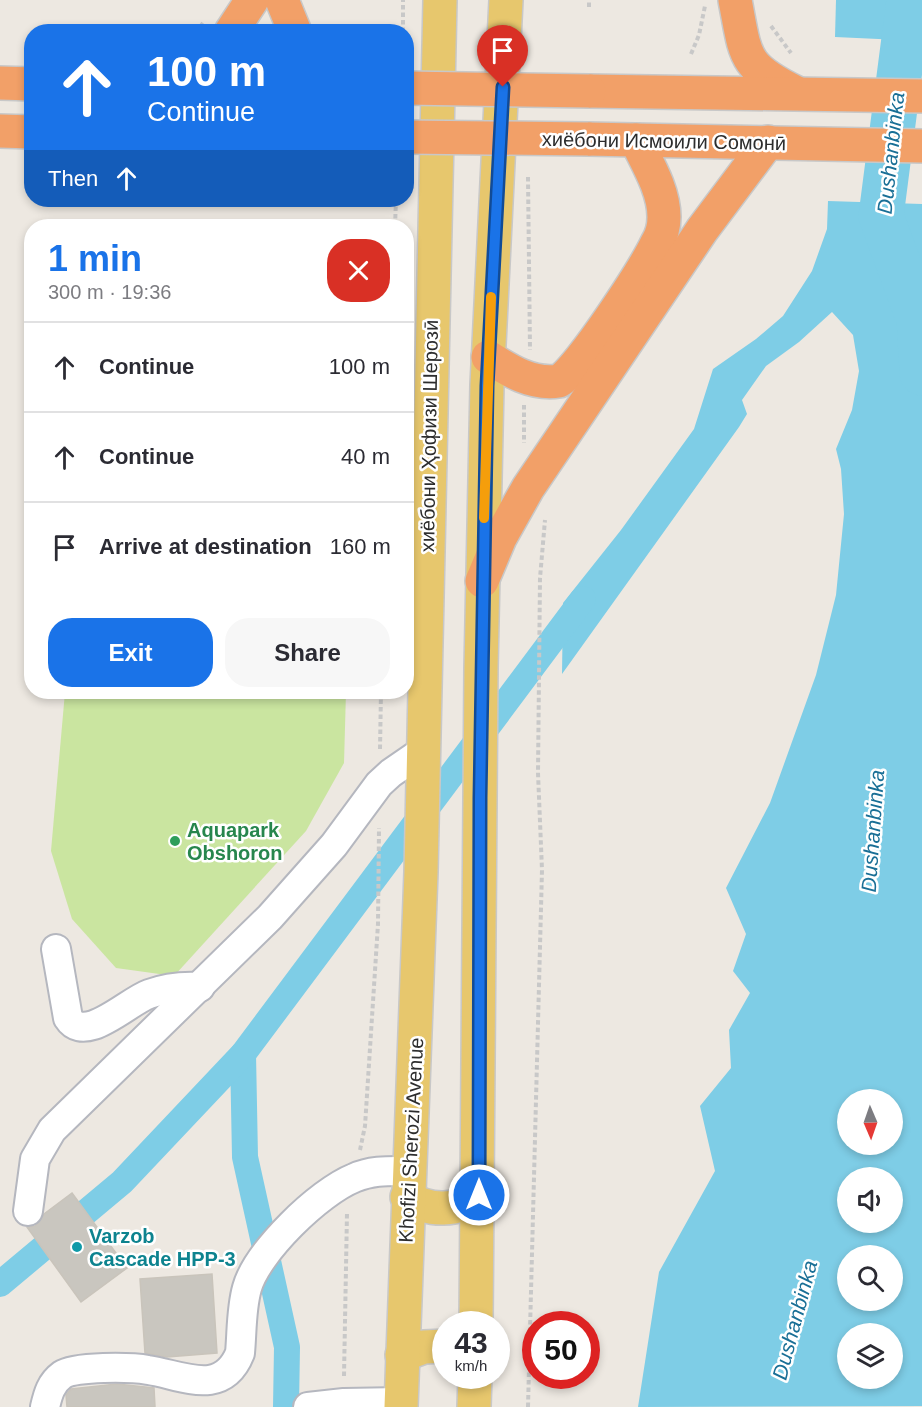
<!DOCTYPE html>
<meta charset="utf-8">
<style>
body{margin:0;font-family:Arial,sans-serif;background:#f7f7f7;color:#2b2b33;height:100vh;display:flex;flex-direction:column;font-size:22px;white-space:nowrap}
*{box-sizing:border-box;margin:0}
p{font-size:20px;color:#7c7c81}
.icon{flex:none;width:33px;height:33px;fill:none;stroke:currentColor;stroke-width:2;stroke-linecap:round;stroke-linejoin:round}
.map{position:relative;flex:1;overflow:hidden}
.details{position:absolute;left:24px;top:219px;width:390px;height:480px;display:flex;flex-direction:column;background:#fff;border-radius:24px;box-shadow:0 3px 9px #0003}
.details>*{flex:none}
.guide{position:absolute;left:24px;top:24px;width:390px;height:183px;border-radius:24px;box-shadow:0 3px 9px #0003;background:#1a73e8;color:#fff;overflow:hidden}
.needle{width:39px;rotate:178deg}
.tools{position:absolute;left:837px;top:1089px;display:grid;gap:12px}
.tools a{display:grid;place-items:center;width:66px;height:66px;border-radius:50%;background:#fff;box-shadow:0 3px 9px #0003;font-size:30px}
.speed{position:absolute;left:432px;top:1311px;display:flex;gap:12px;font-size:30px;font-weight:700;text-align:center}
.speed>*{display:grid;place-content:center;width:78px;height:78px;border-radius:50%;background:#fff;box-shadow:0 3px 9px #0003;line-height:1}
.speed small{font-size:15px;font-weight:400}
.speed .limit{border:9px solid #d22;background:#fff;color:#111}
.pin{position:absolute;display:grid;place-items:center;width:51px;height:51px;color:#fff;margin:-62px -26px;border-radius:50% 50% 50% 0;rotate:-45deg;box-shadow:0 0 6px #0007}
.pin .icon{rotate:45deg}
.me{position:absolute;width:66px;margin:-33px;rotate:0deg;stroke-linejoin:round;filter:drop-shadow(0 0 4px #0008)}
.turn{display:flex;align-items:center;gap:21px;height:126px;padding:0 24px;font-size:27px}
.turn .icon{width:78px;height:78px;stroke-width:2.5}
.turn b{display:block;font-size:42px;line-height:51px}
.then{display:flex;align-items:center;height:57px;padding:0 24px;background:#0003;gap:12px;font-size:22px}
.round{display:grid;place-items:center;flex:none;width:63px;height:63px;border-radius:24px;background:#f7f7f7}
.overview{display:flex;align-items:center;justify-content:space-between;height:102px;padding:0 24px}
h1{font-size:36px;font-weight:600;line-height:45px;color:#1a73e8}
.cta{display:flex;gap:12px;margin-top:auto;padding:12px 24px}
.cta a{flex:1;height:69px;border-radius:24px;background:#1a73e8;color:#fff;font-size:24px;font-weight:600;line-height:69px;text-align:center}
.cta a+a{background:#f7f7f7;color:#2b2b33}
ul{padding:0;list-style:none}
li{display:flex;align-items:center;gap:18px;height:90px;padding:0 24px;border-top:2px solid #e1e1e2}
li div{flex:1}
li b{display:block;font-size:22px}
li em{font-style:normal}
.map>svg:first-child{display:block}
.pitch{fill:#cae5a0}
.water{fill:#7ecde6;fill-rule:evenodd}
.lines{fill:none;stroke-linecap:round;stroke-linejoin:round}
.canal{stroke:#7ecde6;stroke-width:26}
.river{stroke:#7ecde6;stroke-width:45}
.building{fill:#c9c6bf;stroke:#c9c4bb;stroke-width:1.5}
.minor-casing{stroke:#b5b7bf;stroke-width:32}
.major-casing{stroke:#c8c8c8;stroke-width:36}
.highway-casing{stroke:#c8c8c8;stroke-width:36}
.path{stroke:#c8c8c8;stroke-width:4;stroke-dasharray:4.5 3;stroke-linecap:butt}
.minor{stroke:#fff;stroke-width:28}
.major{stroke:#e7c76d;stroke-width:33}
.highway{stroke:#f2a068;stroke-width:33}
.highway-bridge-casing{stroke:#c8c8c8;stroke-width:36;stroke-linecap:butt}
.highway-bridge{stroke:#f2a068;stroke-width:33}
.route-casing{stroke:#114b97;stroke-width:15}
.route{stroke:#1a73e8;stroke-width:10}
.slow{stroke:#f59e0b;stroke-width:10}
.leisure-dot{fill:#2e9e5b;stroke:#fff;stroke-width:2}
.culture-dot{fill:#0f9aa8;stroke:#fff;stroke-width:2}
.labels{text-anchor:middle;stroke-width:5;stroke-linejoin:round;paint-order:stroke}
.street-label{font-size:20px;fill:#2d2d2d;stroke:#fff}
.leisure-label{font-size:20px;font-weight:bold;fill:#27864d;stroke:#fff;text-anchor:start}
.culture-label{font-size:20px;font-weight:bold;fill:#0d838f;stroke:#fff;text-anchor:start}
.water-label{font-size:21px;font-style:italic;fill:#196f96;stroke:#fff}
</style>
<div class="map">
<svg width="922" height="1407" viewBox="0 0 922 1407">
<rect width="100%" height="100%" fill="#ede8e1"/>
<path class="pitch" d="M 65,692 L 346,692 L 344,763 L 306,831 L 174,976 L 116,968 L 72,919 L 51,851 Z"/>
<g class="water">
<path d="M 836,0 L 922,0 L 922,41 L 835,37 Z"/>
<path d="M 828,201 L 922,204 L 922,1406 L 638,1407 L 659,1272 L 715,1171 L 700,1106 L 731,1068 L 729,1030 L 750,993 L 733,971 L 746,934 L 726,888 L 770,803 L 816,675 L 836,595 L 844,514 L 841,469 L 836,449 L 852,410 L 859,371 L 853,335 L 832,312 L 799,342 L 766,366 L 742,400 L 747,414 L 739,427 L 562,674 L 563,603 L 621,530 L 694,429 L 713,369 L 756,339 L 783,316 L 812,271 L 827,229 ZM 848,1100 L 892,1100 L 892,1144 L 848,1144 ZM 848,1178 L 892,1178 L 892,1222 L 848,1222 ZM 848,1256 L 892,1256 L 892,1300 L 848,1300 ZM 848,1334 L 892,1334 L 892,1378 L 848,1378 Z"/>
</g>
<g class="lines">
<g class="canal">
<path d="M 243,1054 L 245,1157 L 287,1347 L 286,1407"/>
<path d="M 0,1284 L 122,1182 L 243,1054 L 583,599"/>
</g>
<path class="river" d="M 909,0 L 881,216 L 919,320 L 922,373"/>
</g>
<g class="building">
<path d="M 72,1193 L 127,1268 L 81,1302 L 27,1227 L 35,1226 L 44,1214 Z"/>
<path d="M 212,1274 L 217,1353 L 167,1357 L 145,1353 L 140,1279 Z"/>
<path d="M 117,1384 L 154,1388 L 155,1407 L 67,1407 L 66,1395 L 71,1389 Z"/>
</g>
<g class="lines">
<defs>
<g id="minor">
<path d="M 56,949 L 68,1018 C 85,1045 127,1002 149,994 C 165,988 183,986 200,987"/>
<path d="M 28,1211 L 35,1159 L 52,1130 L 270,917 L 334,845 L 379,784 L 391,773 L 423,751"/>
<path d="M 45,1407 C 48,1394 51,1383 62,1375 C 75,1366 131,1367 148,1370 C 182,1375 222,1398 240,1353 C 242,1332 241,1309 247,1288 C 257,1252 319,1192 354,1178 C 372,1170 389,1171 408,1171"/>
<path d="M 308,1407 L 344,1403 L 401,1402"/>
</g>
<g id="major">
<path d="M 407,1197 C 428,1212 459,1212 479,1195"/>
<path d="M 476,1324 L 481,668 L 487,385 L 506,0"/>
<path d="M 402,1355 L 424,1347 L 446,1346"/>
<path d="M 401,1407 L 421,872 L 440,0"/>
<path d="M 474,1407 L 475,1376"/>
</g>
<g id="highway">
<path d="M 282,0 L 295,32"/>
<path d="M 735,0 C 746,57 742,66 797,93"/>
<path d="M 231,32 L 252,0"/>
<path d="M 0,83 L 32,84"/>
<path d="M 589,91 L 922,96"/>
<path d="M 0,131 L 32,132"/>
<path d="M 588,139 L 922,146"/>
<path d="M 488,357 C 510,371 532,385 559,381 C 580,369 645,268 657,243 C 662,235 664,226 664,217 C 664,190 647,163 636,140"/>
<path d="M 482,581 L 500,538 L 528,488 L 702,230 L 768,142"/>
</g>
</defs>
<use href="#minor" class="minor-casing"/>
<use href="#major" class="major-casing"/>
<use href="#highway" class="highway-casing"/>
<g class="path">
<path d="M 589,7 L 589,0"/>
<path d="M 771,26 L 791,53"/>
<path d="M 196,32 L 203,23"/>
<path d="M 403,32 L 403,0"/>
<path d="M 691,54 L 699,35 L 705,6"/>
<path d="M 528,177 L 530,350"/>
<path d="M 395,226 L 396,200"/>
<path d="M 524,405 L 524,443"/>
<path d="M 380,749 L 381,692"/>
<path d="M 360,1150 L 365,1126 L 378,924 L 379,828"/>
<path d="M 344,1376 L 347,1213"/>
<path d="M 528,1407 L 542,870 L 538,773 L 540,578 L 545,520"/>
</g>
<use href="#minor" class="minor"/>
<use href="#major" class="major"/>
<use href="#highway" class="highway"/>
<defs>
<g id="highway-bridge">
<path d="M 406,88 L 589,91"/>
<path d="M 406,137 L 588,139"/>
</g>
</defs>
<use href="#highway-bridge" class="highway-bridge-casing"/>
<use href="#highway-bridge" class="highway-bridge"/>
</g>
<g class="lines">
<defs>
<path id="route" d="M 479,1195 L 480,798 L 487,386 L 503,87"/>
</defs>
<use href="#route" class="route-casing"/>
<use href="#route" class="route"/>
<path class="slow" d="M 484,518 L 491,297"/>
</g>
<circle class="leisure-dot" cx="175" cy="841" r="6"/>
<circle class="culture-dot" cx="77" cy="1247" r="6"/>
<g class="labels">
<g class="street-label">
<text transform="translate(664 141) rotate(1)" y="7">хиёбони Исмоили Сомонӣ</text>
<text transform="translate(429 436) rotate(-89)" y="7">хиёбони Ҳофизи Шерозӣ</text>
<text transform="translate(411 1140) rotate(-87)" y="7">Khofizi Sherozi Avenue</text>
</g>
<g class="leisure-label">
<text x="187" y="837">Aquapark<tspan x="187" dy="23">Obshoron</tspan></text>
</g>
<g class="culture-label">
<text x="89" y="1243">Varzob<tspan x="89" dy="23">Cascade HPP-3</tspan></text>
</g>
<g class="water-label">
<text transform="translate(891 153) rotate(-84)" y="7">Dushanbinka</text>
<text transform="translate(873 831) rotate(-86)" y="7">Dushanbinka</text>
<text transform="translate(795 1320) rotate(-75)" y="7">Dushanbinka</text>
</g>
</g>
</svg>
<div class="tools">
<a><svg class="needle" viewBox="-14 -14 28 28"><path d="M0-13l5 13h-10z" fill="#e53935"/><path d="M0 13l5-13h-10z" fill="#7c7c81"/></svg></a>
<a><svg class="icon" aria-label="sound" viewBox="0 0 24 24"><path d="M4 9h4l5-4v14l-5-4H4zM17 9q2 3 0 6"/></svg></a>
<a><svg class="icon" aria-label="search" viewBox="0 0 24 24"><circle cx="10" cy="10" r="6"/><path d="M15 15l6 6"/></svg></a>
<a><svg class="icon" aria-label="layers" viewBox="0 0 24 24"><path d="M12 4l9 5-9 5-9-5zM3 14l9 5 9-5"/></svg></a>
</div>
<div class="speed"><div>43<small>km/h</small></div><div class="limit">50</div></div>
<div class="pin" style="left:503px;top:87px;background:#d93025"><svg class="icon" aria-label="arrive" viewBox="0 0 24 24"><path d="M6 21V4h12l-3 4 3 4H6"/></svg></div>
<svg class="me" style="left:479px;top:1195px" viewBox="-20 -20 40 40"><circle r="17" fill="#1a73e8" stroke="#fff" stroke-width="3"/><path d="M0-11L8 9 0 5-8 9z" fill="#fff"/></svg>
<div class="guide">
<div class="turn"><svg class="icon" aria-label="ahead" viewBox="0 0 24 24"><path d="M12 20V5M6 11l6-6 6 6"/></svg><div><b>100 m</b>Continue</div></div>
<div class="then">Then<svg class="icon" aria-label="ahead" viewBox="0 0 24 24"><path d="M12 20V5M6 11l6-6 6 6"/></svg></div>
</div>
<section class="details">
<div class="overview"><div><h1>1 min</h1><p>300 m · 19:36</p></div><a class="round" style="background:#d93025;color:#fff"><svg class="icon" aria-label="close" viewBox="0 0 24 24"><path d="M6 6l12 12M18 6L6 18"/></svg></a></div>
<ul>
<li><svg class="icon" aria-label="ahead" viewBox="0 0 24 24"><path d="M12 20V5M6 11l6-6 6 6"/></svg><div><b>Continue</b></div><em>100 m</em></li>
<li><svg class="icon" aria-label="ahead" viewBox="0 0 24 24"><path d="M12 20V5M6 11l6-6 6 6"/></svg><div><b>Continue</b></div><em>40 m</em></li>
<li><svg class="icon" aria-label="arrive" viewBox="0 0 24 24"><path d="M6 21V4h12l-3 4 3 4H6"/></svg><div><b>Arrive at destination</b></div><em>160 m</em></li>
</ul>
<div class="cta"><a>Exit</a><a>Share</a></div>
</section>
</div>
